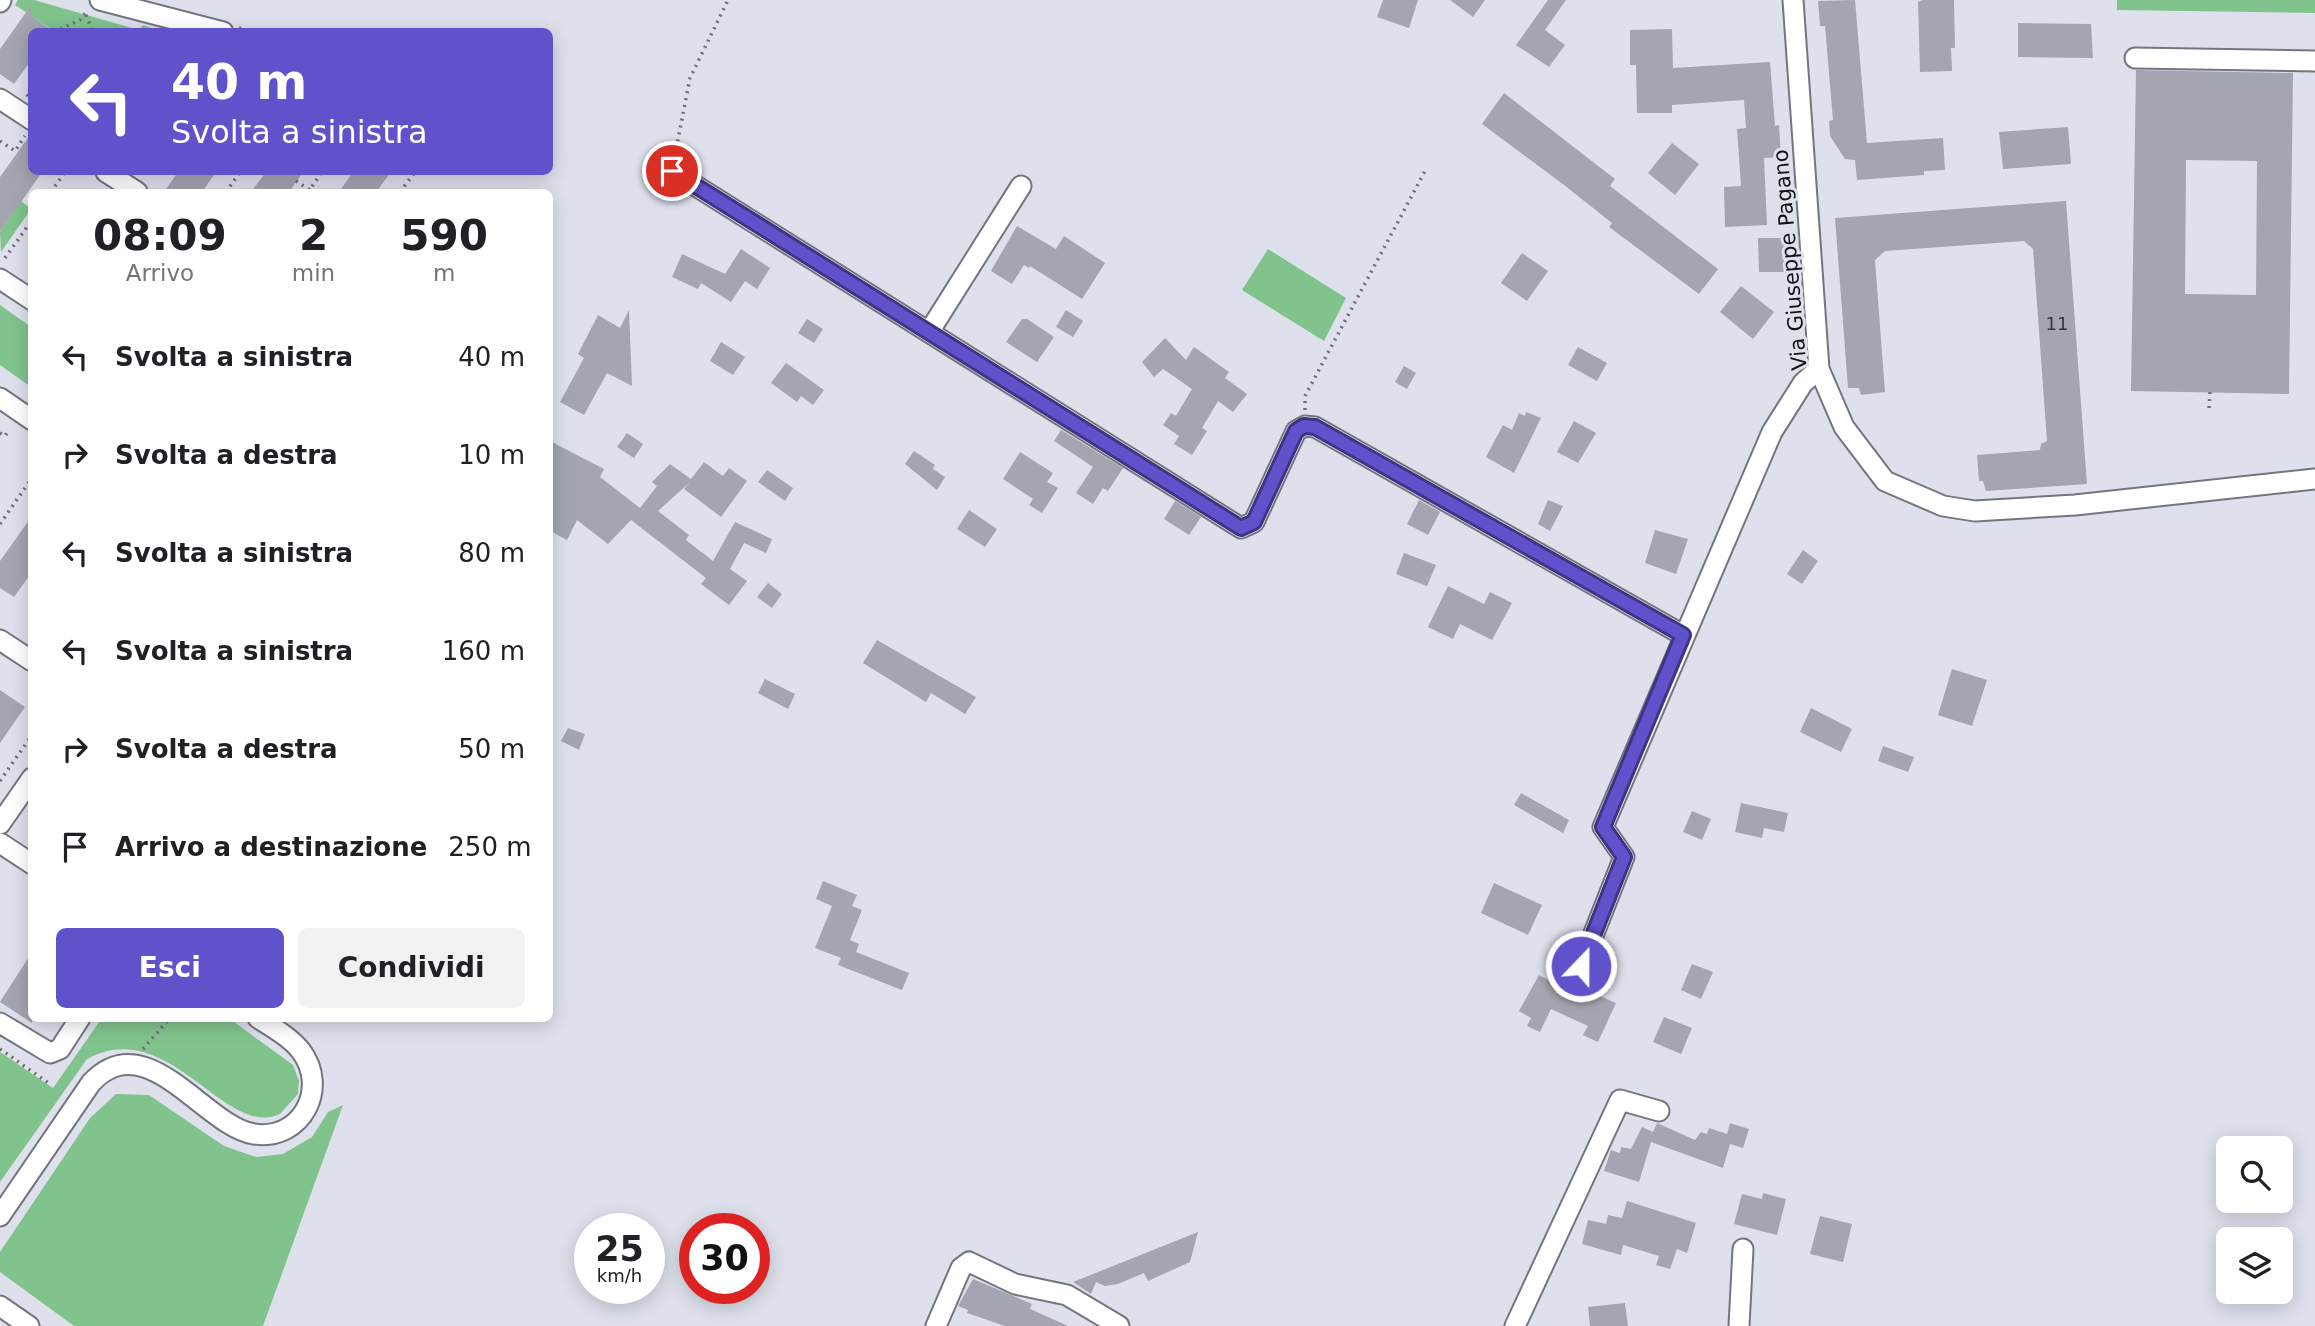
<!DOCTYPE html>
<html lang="it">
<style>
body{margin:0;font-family:"DejaVu Sans",sans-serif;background:#f2f2f2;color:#202124;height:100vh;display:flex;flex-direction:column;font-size:26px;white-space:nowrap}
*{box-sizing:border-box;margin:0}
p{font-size:23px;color:#757577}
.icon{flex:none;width:38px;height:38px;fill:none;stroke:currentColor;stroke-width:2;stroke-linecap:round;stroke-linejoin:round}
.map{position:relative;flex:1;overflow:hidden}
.sheet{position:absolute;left:28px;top:189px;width:525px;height:833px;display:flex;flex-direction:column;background:#fff;border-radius:10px;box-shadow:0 4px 18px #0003}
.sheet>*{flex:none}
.top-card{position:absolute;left:28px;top:28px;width:525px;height:147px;border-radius:10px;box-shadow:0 4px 18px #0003;background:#5f52cb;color:#fff;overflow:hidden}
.buttons{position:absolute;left:2216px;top:1136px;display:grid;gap:14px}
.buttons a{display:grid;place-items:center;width:77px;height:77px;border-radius:10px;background:#fff;box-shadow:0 4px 18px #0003;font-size:35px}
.speed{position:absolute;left:574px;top:1213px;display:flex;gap:14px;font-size:35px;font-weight:700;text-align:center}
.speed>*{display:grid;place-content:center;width:91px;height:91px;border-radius:50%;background:#fff;box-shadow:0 4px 18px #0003;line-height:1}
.speed small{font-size:18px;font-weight:400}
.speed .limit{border:10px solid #d22;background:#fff;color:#111}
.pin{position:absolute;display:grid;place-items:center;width:60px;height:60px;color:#fff;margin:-30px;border:4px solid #fff;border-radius:50%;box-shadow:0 2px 7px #0007}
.me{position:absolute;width:77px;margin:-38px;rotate:22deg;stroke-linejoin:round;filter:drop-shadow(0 0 5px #0008)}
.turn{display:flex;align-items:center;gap:24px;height:147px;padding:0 28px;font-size:32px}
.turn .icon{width:91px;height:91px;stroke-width:2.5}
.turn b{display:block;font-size:49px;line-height:60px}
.eta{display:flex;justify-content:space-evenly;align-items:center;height:119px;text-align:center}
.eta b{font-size:42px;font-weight:800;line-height:49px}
.action{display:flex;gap:14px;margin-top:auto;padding:14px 28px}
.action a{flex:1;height:80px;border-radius:10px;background:#5f52cb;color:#fff;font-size:28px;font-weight:800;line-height:80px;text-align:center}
.action a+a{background:#f2f2f2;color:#202124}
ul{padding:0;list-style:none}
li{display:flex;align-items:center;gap:21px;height:98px;padding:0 28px}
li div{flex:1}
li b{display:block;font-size:26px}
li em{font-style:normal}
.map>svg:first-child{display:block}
.green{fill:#81c38d}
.building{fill:#a3a6b1;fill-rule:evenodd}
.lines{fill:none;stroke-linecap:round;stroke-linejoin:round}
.minor-casing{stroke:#737680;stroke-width:23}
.path{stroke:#6d6f76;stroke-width:3.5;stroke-dasharray:2 5;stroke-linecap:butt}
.minor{stroke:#fff;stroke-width:19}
.route-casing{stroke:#3e3584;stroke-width:18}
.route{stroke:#5f52cb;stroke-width:12}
.labels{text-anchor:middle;stroke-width:6;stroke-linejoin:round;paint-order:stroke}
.number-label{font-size:18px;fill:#35363c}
.street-label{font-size:21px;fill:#101115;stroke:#dee1ec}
</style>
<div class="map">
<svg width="2315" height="1326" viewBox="0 0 2315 1326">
<rect width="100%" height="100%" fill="#dee1ec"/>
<g class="green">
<path d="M 18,0 L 34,0 L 139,30 L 143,25 L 155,29 L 154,32 L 54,31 L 15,5 Z"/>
<path d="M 2117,0 L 2315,0 L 2315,13 L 2117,10 Z"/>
<path d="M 21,201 L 31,209 L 1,252 L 0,232 Z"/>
<path d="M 1268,249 L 1346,298 L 1324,341 L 1242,290 Z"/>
<path d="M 0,305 L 31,327 L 31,387 L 0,365 Z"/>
<path d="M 102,1018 L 230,1019 L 293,1065 L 299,1081 L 298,1094 L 280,1114 C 225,1140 169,1014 87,1059 L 0,1182 L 0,1052 L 53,1088 Z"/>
<path d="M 116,1094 L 149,1095 L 224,1146 L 256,1157 L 283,1154 L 312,1137 L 328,1112 L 343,1105 L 263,1326 L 74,1326 L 0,1272 L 0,1252 L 90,1118 Z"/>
</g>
<g class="building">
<path d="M 1383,0 L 1418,0 L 1409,28 L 1377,17 Z"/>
<path d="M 1450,0 L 1485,0 L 1473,17 Z"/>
<path d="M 1548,0 L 1566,0 L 1545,30 L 1565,45 L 1549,67 L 1516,45 Z"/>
<path d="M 1855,0 L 1867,143 L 1943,138 L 1945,170 L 1924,171 L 1924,175 L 1857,180 L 1855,160 L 1845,159 L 1830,136 L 1829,121 L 1833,120 L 1825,26 L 1820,26 L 1818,1 Z"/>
<path d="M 1923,0 L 1954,0 L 1955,48 L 1951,48 L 1952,71 L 1920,72 L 1918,2 Z"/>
<path d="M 32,4 L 32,16 L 54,32 L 32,32 L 32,59 L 14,84 L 0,74 L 0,49 Z"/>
<path d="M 2018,23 L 2091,24 L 2093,58 L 2018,57 Z"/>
<path d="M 1672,29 L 1673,68 L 1770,62 L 1775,126 L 1779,125 L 1781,157 L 1764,158 L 1767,225 L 1725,227 L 1724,187 L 1741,186 L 1737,129 L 1746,128 L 1744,100 L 1672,105 L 1672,113 L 1637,113 L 1636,65 L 1630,65 L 1630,30 Z"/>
<path d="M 2136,70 L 2293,73 L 2289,394 L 2131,391 ZM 2186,160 L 2257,161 L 2256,295 L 2185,294 Z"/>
<path d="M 1504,93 L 1615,179 L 1610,186 L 1718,269 L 1699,294 L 1609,227 L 1612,223 L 1564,185 L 1482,124 Z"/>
<path d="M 2068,127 L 2071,164 L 2003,169 L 1999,132 Z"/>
<path d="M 32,132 L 32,172 L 42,172 L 0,232 L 0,177 Z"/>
<path d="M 1672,143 L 1699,164 L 1675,195 L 1648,173 Z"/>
<path d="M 178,172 L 216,172 L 202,192 L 164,192 Z"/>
<path d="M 266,172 L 303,172 L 289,192 L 251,192 Z"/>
<path d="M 353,172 L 391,172 L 376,192 L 339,192 Z"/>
<path d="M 2066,201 L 2087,484 L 1986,491 L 1983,481 L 1979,481 L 1977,455 L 2040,450 L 2041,444 L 2047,441 L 2033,249 L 2024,241 L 1885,251 L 1875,260 L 1885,392 L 1861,395 L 1859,388 L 1848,388 L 1835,218 Z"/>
<path d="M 1017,226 L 1056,249 L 1064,236 L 1105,263 L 1082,299 L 1030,266 L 1029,268 L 1024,265 L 1012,284 L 991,271 Z"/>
<path d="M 1758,238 L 1784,238 L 1785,272 L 1759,272 Z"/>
<path d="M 741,249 L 770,268 L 757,289 L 745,281 L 731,302 L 701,283 L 698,289 L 672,277 L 682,254 L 725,274 Z"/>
<path d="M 1522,253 L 1548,271 L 1527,301 L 1501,283 Z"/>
<path d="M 1741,286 L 1774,312 L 1753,339 L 1720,312 Z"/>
<path d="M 629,310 L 632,386 L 607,373 L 584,415 L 560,402 L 584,358 L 578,354 L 598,315 L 620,328 Z"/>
<path d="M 1066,310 L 1083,321 L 1073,337 L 1056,327 Z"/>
<path d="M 807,319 L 823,329 L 814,343 L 798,333 Z"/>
<path d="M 1022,319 L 1027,319 L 1054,337 L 1037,362 L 1006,342 Z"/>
<path d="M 1165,338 L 1186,360 L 1194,347 L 1229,372 L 1225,378 L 1247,394 L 1233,412 L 1218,401 L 1202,428 L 1207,431 L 1192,455 L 1174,444 L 1179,436 L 1163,425 L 1171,413 L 1176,416 L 1192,389 L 1163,369 L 1154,377 L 1142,362 Z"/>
<path d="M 721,342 L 745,357 L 733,375 L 710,361 Z"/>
<path d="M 1578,347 L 1607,363 L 1597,381 L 1568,365 Z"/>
<path d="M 786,363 L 824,390 L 813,405 L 801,396 L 797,402 L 771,383 Z"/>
<path d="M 1404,366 L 1416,373 L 1407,389 L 1395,382 Z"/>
<path d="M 1526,412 L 1541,418 L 1514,473 L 1486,457 L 1503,425 L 1512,430 L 1519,413 L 1525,416 Z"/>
<path d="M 1574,421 L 1596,433 L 1578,463 L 1557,452 Z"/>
<path d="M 1061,430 L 1123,468 L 1108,491 L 1103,488 L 1093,504 L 1076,493 L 1093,467 L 1054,441 Z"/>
<path d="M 627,433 L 643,444 L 634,458 L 617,447 Z"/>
<path d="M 550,441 L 604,469 L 600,477 L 640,508 L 657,486 L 652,482 L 670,464 L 691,479 L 704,462 L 723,476 L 729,468 L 747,481 L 721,517 L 684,489 L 690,482 L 658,511 L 689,535 L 686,540 L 713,561 L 735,522 L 772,539 L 766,553 L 744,543 L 730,569 L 747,581 L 729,605 L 701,584 L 706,578 L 631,520 L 608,544 L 577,520 L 567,540 L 550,531 Z"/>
<path d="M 914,451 L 935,465 L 928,477 L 933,469 L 945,477 L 937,490 L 905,464 Z"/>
<path d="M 1020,452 L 1053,473 L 1047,482 L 1058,488 L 1042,513 L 1029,505 L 1033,499 L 1003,479 Z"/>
<path d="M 767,470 L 793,488 L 785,501 L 758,482 Z"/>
<path d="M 1419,500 L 1440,512 L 1428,535 L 1407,524 Z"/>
<path d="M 1548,500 L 1563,506 L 1550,531 L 1538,524 Z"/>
<path d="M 1175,501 L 1201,517 L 1189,535 L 1164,519 Z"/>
<path d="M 969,510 L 997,529 L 985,547 L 957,529 Z"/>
<path d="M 32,516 L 32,572 L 14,597 L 0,588 L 0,561 Z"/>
<path d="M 1655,530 L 1688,539 L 1676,574 L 1645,563 Z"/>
<path d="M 1803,550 L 1818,561 L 1802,584 L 1787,574 Z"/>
<path d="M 1404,553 L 1436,565 L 1427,586 L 1396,574 Z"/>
<path d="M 768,583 L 782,594 L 772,608 L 757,597 Z"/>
<path d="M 1448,586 L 1484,604 L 1490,592 L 1512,603 L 1492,640 L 1460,624 L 1453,639 L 1428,627 Z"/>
<path d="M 877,640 L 976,697 L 965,714 L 931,693 L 926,702 L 863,663 Z"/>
<path d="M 1952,669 L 1987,680 L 1972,726 L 1938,715 Z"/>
<path d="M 765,679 L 795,694 L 788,709 L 758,693 Z"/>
<path d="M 0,690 L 25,707 L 0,743 Z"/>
<path d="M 1811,708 L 1852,729 L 1841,752 L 1800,732 Z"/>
<path d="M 568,728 L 585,734 L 579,750 L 561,741 Z"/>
<path d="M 1883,746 L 1914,757 L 1908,772 L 1878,761 Z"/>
<path d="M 1521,793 L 1569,820 L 1563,833 L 1514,805 Z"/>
<path d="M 1741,803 L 1788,813 L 1784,832 L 1764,828 L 1762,838 L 1735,832 Z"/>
<path d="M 1692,811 L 1711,819 L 1702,840 L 1683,832 Z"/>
<path d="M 823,881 L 857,895 L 852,906 L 862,910 L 850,940 L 859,944 L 856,952 L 909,973 L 902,990 L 838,965 L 841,958 L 815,948 L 832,906 L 816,899 Z"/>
<path d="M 1494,883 L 1542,905 L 1528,935 L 1481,913 Z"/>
<path d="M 32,952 L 32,1023 L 0,1002 Z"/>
<path d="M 1692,964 L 1713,972 L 1701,999 L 1681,990 Z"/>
<path d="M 1539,975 L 1580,997 L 1584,989 L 1616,1003 L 1598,1042 L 1583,1035 L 1588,1026 L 1551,1009 L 1540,1032 L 1527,1026 L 1531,1018 L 1519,1011 Z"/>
<path d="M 1664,1017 L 1692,1028 L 1681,1054 L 1653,1042 Z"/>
<path d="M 1657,1123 L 1695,1140 L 1701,1132 L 1707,1134 L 1709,1128 L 1727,1134 L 1730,1123 L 1749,1129 L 1743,1148 L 1730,1144 L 1723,1168 L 1651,1142 L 1639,1182 L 1604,1171 L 1611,1150 L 1620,1153 L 1621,1147 L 1631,1149 L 1642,1127 L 1653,1132 Z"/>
<path d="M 1763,1193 L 1786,1199 L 1777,1235 L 1734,1224 L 1742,1194 L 1762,1199 Z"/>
<path d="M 1627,1201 L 1696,1223 L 1687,1253 L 1677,1249 L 1670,1269 L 1656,1265 L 1659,1256 L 1623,1245 L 1621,1255 L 1582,1244 L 1588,1220 L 1606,1224 L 1608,1215 L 1622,1218 Z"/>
<path d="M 1820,1216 L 1852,1224 L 1843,1262 L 1810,1254 Z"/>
<path d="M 1198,1232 L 1190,1262 L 1148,1281 L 1144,1273 L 1118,1284 L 1105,1286 L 1096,1282 L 1091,1294 L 1073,1282 Z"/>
<path d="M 973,1279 L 1032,1304 L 1030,1309 L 1068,1326 L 1005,1326 L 967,1313 L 968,1310 L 958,1306 Z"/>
<path d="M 1625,1303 L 1628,1326 L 1590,1326 L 1588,1307 Z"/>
</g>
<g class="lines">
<defs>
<g id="minor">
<path d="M 100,0 L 223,32"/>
<path d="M 1793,0 L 1819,369 L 1844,427 L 1885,481 L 1943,506 L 1975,511 L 2075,505 L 2315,479"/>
<path d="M 0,2 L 1,0"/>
<path d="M 2135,58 L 2315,61"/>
<path d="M 0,99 L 32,120"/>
<path d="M 672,171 L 1241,528 L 1254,522 L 1296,431 L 1305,426 L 1315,427 L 1683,635"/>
<path d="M 106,172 L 137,192"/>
<path d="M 0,279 L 32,300"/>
<path d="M 929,332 L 1021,186"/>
<path d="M 0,398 L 32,420"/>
<path d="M 0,640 L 32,661"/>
<path d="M 0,824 L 32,778"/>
<path d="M 0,843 L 32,864"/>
<path d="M 1581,966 L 1624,857 L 1603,827 L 1772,432 L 1803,383 L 1819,369"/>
<path d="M 0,1023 L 50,1053 L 60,1049 L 80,1018"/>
<path d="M 0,1216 L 91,1083 C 146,1023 205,1127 254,1134 C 302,1141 329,1088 301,1051 C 290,1037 273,1028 258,1018"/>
<path d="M 0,1306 L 29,1326"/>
<path d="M 936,1326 L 961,1268 L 969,1262 L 1015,1284 L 1067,1295 L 1119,1326"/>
<path d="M 1515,1326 L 1620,1100 L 1659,1111"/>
<path d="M 1739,1326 L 1743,1249"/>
</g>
</defs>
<use href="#minor" class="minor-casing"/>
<g class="path">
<path d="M 86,15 L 93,32"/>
<path d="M 239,28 L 250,32"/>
<path d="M 54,32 L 80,20 L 87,11"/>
<path d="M 28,96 L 26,94 L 32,87"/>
<path d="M 0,141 L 15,151 L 25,136"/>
<path d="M 675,155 L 690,78 L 728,0"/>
<path d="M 296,181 L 313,192"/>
<path d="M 51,192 L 65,172"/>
<path d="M 226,192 L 240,172"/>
<path d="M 308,192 L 322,172"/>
<path d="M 400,192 L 415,172"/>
<path d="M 5,258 L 32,220"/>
<path d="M 2209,408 L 2210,392"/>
<path d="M 1305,410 L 1305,396 L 1425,171"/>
<path d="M 0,433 L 5,436 L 8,431"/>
<path d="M 0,524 L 32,478"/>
<path d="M 0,781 L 32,735"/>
<path d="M 0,1049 L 50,1084"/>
<path d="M 143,1049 L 170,1018"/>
</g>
<use href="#minor" class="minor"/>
</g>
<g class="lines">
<defs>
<path id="route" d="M 672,171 L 1241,528 L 1254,522 L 1296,431 L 1304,426 L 1315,427 L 1683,635 L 1603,827 L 1624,857 L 1581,966"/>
</defs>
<use href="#route" class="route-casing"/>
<use href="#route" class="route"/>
</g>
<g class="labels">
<g class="number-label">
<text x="2057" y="330">11</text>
</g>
<g class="street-label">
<text transform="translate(1790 260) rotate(-95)" y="7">Via Giuseppe Pagano</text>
</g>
</g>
</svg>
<div class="buttons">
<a><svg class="icon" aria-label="search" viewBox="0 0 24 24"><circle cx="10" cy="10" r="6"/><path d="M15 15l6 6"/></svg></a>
<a><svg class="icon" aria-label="layers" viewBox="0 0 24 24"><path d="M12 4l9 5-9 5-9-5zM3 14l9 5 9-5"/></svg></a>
</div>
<div class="speed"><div>25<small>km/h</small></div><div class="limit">30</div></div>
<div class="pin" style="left:672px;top:171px;background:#d93025"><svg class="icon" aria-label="arrive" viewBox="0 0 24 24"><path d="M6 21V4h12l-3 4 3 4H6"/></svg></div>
<svg class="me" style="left:1581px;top:966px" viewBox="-20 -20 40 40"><circle r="17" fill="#5f52cb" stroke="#fff" stroke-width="3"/><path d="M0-11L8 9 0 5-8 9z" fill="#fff"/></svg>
<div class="top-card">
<div class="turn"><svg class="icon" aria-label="left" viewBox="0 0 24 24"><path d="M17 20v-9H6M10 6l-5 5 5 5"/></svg><div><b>40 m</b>Svolta a sinistra</div></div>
</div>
<section class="sheet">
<div class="eta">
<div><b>08:09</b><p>Arrivo</p></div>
<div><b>2</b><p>min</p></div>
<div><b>590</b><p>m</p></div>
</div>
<ul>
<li><svg class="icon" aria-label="left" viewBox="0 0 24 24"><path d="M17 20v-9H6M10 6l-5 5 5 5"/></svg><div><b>Svolta a sinistra</b></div><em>40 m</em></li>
<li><svg class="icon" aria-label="right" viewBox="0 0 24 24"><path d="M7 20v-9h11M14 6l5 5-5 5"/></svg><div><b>Svolta a destra</b></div><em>10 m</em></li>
<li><svg class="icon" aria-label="left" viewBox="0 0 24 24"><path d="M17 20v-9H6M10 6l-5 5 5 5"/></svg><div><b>Svolta a sinistra</b></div><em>80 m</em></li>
<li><svg class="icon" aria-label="left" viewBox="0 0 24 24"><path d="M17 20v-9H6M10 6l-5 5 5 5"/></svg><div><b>Svolta a sinistra</b></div><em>160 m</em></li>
<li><svg class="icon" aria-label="right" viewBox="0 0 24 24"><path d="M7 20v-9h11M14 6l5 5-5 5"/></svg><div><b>Svolta a destra</b></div><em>50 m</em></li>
<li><svg class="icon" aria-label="arrive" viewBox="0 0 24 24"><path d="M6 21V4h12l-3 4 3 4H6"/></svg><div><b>Arrivo a destinazione</b></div><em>250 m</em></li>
</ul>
<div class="action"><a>Esci</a><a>Condividi</a></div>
</section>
</div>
